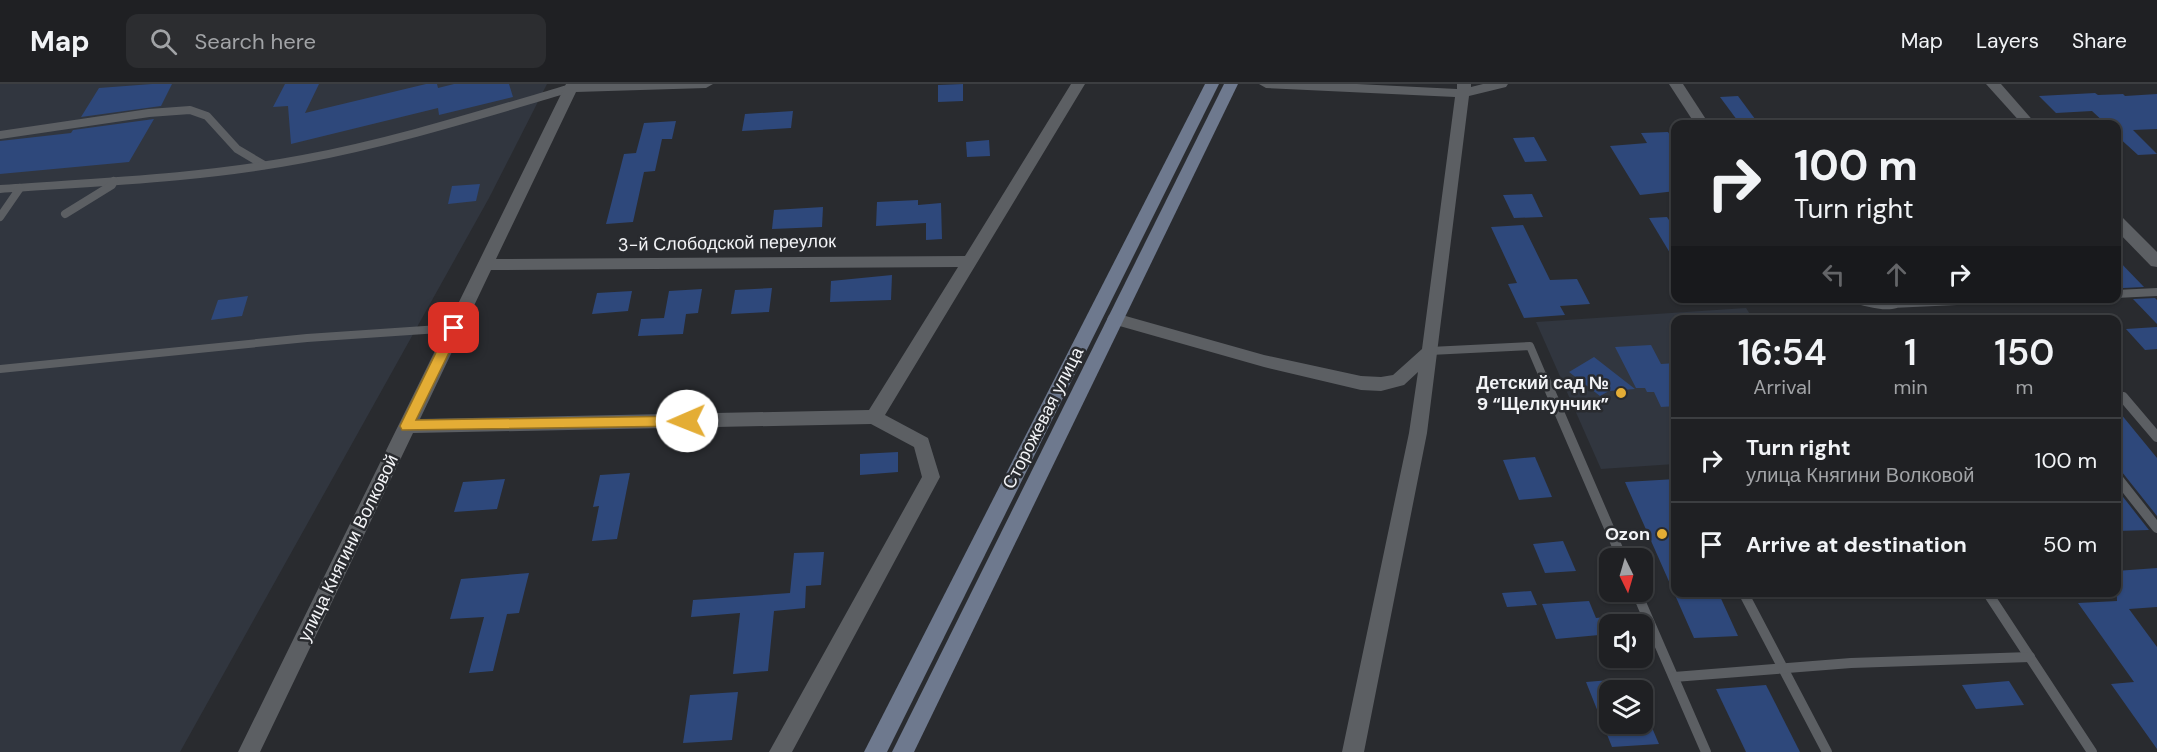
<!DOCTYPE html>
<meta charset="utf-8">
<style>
body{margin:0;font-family:"DM Sans",sans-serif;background:#2c2d30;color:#f1f3f6;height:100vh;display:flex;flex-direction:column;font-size:22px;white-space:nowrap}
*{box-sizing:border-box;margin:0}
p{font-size:20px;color:#a1a3a6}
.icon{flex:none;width:33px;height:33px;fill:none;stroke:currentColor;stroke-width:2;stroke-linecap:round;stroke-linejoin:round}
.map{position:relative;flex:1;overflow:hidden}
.side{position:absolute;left:1671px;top:231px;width:450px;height:282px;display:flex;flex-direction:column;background:#1f2023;border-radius:12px;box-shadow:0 2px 4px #0004,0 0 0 2px #3c3e41}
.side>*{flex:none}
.banner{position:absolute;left:1671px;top:36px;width:450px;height:183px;border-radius:12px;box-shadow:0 2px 4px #0004,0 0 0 2px #3c3e41;background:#1f2023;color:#f1f3f6;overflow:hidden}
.needle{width:39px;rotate:175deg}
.fabs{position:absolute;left:1599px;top:464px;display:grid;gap:12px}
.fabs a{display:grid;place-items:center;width:54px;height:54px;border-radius:12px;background:#1f2023;box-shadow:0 2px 4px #0004,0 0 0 2px #3c3e41;font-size:30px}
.pin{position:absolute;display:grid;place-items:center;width:51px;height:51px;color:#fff;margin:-26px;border-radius:12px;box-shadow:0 3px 9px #0006}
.me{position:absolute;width:66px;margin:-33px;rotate:269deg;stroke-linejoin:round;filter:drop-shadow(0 0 4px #0008)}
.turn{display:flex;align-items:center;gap:21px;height:126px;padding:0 24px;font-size:27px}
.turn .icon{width:78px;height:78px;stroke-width:2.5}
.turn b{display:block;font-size:42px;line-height:51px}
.lanes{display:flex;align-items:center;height:57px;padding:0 24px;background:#0003;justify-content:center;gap:30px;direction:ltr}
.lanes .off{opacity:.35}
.eta{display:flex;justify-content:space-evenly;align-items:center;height:102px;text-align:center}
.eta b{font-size:36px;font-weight:600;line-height:42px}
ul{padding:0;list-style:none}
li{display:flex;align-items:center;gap:18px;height:84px;padding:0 24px;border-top:2px solid #3c3e41}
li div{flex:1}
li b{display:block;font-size:22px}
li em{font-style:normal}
header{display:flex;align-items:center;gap:36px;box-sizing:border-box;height:84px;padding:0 30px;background:#1f2023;border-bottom:2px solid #3c3e41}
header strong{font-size:28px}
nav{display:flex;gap:33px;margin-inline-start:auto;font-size:21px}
.search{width:420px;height:54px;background:#2c2d30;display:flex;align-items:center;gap:15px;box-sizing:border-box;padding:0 21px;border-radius:12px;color:#a1a3a6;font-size:22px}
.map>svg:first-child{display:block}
.built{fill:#31363f}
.building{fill:#2e487b}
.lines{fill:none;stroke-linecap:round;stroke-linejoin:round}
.lane-far1{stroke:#5c5f63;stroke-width:8}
.lane{stroke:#5c5f63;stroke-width:10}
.street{fill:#5c5f63;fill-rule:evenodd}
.secondary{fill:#6e798e;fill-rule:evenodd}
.route{fill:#e4ad35;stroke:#947022;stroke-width:1.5}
.poi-dot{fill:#e4ad35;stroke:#292b2f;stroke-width:2}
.labels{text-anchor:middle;stroke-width:5;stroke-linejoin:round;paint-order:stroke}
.street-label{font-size:18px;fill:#f2f3f6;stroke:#292b2f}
.poi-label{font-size:18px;font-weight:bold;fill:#f2f3f6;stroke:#292b2f;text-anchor:end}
</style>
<header>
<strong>Map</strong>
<div class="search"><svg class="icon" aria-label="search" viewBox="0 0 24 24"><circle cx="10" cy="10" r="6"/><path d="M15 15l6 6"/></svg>Search here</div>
<nav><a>Map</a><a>Layers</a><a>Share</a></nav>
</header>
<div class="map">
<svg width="2157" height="668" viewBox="0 0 2157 668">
<rect width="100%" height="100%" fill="#292b2f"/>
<g class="built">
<path d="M 0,0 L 547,0 L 489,114 L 180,668 L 0,668 Z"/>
<path d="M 1746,224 L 1753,235 L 1676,236 L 1675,380 L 1601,385 L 1536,238 Z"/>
</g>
<g class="building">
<path d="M 152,0 L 172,0 L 161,22 L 81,33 L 99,4 Z"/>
<path d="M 285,0 L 319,0 L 305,29 L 426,0 L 437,0 L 438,4 L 454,0 L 509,0 L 513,13 L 439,31 L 438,24 L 291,60 L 288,22 L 273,23 Z"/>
<path d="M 963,0 L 963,17 L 938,18 L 938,1 Z"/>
<path d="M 2095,9 L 2098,11 L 2123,10 L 2125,12 L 2157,10 L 2157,45 L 2133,46 L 2157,70 L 2138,71 L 2116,51 L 2116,40 L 2106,40 L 2092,27 L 2056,29 L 2039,12 Z"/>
<path d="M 1738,12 L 1758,39 L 1740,40 L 1720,13 Z"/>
<path d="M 793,27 L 791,44 L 742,47 L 745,30 Z"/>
<path d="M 154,35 L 129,78 L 0,90 L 0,57 L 71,49 L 73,46 Z"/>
<path d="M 676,37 L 672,55 L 662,55 L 655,87 L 644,88 L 633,138 L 606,140 L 624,70 L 636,69 L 644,39 Z"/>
<path d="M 1668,48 L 1676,60 L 1676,107 L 1640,111 L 1610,62 L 1647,59 L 1641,49 Z"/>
<path d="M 1534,53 L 1547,77 L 1525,78 L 1513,54 Z"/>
<path d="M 989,56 L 990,72 L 967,73 L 966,58 Z"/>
<path d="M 480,100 L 476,117 L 448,120 L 452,102 Z"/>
<path d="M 1532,110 L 1543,133 L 1514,134 L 1503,111 Z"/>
<path d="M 918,116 L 918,121 L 941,119 L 942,155 L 926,156 L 926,139 L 876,142 L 877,118 Z"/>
<path d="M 823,123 L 822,143 L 772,145 L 774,126 Z"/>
<path d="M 1667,133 L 1676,147 L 1676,179 L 1649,134 Z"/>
<path d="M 1523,141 L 1550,196 L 1577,195 L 1590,220 L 1560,222 L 1565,231 L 1524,234 L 1508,200 L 1517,199 L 1491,143 Z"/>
<path d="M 2116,174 L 2144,203 L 2123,204 L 2116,197 Z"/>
<path d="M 892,191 L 891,216 L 830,218 L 831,197 Z"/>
<path d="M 772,204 L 769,228 L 731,230 L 735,206 Z"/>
<path d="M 702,205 L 698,229 L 686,230 L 683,250 L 638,252 L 641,235 L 664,234 L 669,207 Z"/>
<path d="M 632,207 L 628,227 L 592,230 L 597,209 Z"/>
<path d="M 248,212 L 242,232 L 211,236 L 218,216 Z"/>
<path d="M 2155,214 L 2157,216 L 2157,240 L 2133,215 Z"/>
<path d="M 2157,243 L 2157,265 L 2145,266 L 2126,245 Z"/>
<path d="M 1651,261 L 1661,280 L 1676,279 L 1676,322 L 1661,323 L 1654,308 L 1647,308 L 1645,304 L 1636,304 L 1615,263 Z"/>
<path d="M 1594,273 L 1635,305 L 1609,307 L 1600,312 L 1569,288 Z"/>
<path d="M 2116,324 L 2157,374 L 2157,432 L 2122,388 L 2116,385 Z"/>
<path d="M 898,368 L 898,388 L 860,391 L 860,370 Z"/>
<path d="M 1535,373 L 1552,413 L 1519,416 L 1503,376 Z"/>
<path d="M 630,389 L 617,455 L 592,457 L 599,422 L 593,423 L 600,391 Z"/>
<path d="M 505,395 L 497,425 L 454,428 L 463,398 Z"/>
<path d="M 1676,395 L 1676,508 L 1718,508 L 1738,552 L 1694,554 L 1625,398 Z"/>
<path d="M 2116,404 L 2149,446 L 2116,447 Z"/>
<path d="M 1563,457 L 1576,487 L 1545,489 L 1533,460 Z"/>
<path d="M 824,468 L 821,501 L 806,502 L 805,524 L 774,527 L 768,587 L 733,590 L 740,529 L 691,533 L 693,516 L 790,509 L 794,469 Z"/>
<path d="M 2157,484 L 2157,523 L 2129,525 L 2157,563 L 2157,665 L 2111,600 L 2134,598 L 2078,519 L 2117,517 L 2116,487 Z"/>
<path d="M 529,489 L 519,529 L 507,530 L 493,587 L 469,589 L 484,533 L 450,535 L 461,495 Z"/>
<path d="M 1531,507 L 1537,521 L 1507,523 L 1502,509 Z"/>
<path d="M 1589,517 L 1596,534 L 1605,533 L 1610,550 L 1556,555 L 1542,520 Z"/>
<path d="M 1610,596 L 1610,639 L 1650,639 L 1659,660 L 1612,663 L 1586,598 Z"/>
<path d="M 2009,597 L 2024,621 L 1976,625 L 1962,601 Z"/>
<path d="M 1766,601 L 1800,668 L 1746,668 L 1716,605 Z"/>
<path d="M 738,608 L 732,656 L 683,659 L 690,611 Z"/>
</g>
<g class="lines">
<g class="lane-far1">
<path d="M 0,51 L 149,29 L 190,26 L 207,32 L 237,65 L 264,81"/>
<path d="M 0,105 C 101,98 203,94 303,75 C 394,58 482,30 571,4"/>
<path d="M 65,130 L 112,101 L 114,97"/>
<path d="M 0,133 L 20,104"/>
<path d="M 2116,210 L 2157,208"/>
<path d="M 1891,220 L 2023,214"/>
<path d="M 1430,267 L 1530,262 L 1544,295"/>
<path d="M 0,285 L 307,254 L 454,244"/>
</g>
<g class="lane">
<path d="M 1544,293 L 1622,474"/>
<path d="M 2116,312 L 2123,313 L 2157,353"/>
<path d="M 2116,392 L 2157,444"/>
<path d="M 1636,507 L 1706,668"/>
<path d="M 1743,508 L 1827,668"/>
<path d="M 1987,508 L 2092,668"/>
<path d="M 1674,593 L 1851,579 L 2030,573"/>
</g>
<g class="street">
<path d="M 566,0 L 713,0 L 706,4 L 576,8 L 496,175 L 965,172 L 1071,0 L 1085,0 L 885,331 L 928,354 L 940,393 L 792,668 L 769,668 L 922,393 L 914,363 L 871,340 L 413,349 L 260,668 L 238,668 ZM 958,183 L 869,326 L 420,335 L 491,186 Z"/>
<path d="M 1259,0 L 1357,0 L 1457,5 L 1457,0 L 1471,0 L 1471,3 L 1483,0 L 1508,0 L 1506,3 L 1469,12 L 1427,349 L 1364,668 L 1342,668 L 1409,349 L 1418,288 L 1404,301 L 1381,307 L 1361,306 L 1264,283 L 1109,239 L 1107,235 L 1109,231 L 1115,229 L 1264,271 L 1361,292 L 1381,293 L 1393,291 L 1422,265 L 1455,13 L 1266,4 Z"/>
<path d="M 1669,0 L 1683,0 L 1709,40 L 1695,40 Z"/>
<path d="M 1986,0 L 2001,0 L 2036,40 L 2022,40 Z"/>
<path d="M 2116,131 L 2121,132 L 2157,168 L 2157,183 L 2151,182 L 2116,146 Z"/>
<path d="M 1849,214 L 1892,214 L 1899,220 L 1897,224 C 1884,228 1864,222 1851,218 Z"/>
</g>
<g class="secondary">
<path d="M 1205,0 L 1219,0 L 887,668 L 864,668 Z"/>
<path d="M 1224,0 L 1238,0 L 914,668 L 892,668 Z"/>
</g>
</g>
<path class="route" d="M 454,239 L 461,244 L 416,336 L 687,332 L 694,337 L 687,342 L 402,346 L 400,342 L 448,244 Z"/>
<g class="poi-dot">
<circle cx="1621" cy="309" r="6"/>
<circle cx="1662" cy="450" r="6"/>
</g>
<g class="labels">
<g class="street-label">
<text transform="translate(727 159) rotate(-1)" y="6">3-й Слободской переулок</text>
<text transform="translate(1043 334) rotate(-63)" y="6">Сторожевая улица</text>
<text transform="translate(348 464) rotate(-64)" y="6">улица Княгини Волковой</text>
</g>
<g class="poi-label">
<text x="1609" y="305">Детский сад №<tspan x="1609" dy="21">9 “Щелкунчик”</tspan></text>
<text x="1650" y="456">Ozon</text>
</g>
</g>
</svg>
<div class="fabs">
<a><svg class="needle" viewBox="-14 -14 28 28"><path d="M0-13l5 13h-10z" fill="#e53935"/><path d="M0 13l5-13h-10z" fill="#a1a3a6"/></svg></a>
<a><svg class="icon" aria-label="sound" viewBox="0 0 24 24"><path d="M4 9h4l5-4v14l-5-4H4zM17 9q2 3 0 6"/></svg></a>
<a><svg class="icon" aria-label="layers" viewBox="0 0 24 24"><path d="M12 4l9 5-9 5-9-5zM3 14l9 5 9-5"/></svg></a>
</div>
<div class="pin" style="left:454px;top:244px;background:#d93025"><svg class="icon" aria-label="arrive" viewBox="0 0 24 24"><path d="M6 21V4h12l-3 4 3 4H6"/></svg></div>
<svg class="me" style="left:687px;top:337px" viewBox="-20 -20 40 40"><circle r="19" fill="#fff"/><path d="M0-13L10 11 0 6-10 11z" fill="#e4ad35"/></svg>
<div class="banner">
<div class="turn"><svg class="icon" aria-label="right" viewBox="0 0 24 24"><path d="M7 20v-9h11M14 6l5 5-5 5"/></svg><div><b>100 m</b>Turn right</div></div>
<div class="lanes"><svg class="icon off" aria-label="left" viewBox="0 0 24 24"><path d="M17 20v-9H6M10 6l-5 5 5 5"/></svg><svg class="icon off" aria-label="ahead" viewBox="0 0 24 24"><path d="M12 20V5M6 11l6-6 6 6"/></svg><svg class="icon" aria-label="right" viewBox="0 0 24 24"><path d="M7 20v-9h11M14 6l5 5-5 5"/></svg></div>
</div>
<section class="side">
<div class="eta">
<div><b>16:54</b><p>Arrival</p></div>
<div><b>1</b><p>min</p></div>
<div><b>150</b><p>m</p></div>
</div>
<ul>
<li><svg class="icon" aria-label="right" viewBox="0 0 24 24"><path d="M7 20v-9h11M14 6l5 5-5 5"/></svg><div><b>Turn right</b><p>улица Княгини Волковой</p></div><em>100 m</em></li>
<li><svg class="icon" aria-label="arrive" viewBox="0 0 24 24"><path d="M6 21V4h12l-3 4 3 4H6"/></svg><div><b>Arrive at destination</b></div><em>50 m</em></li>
</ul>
</section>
</div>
